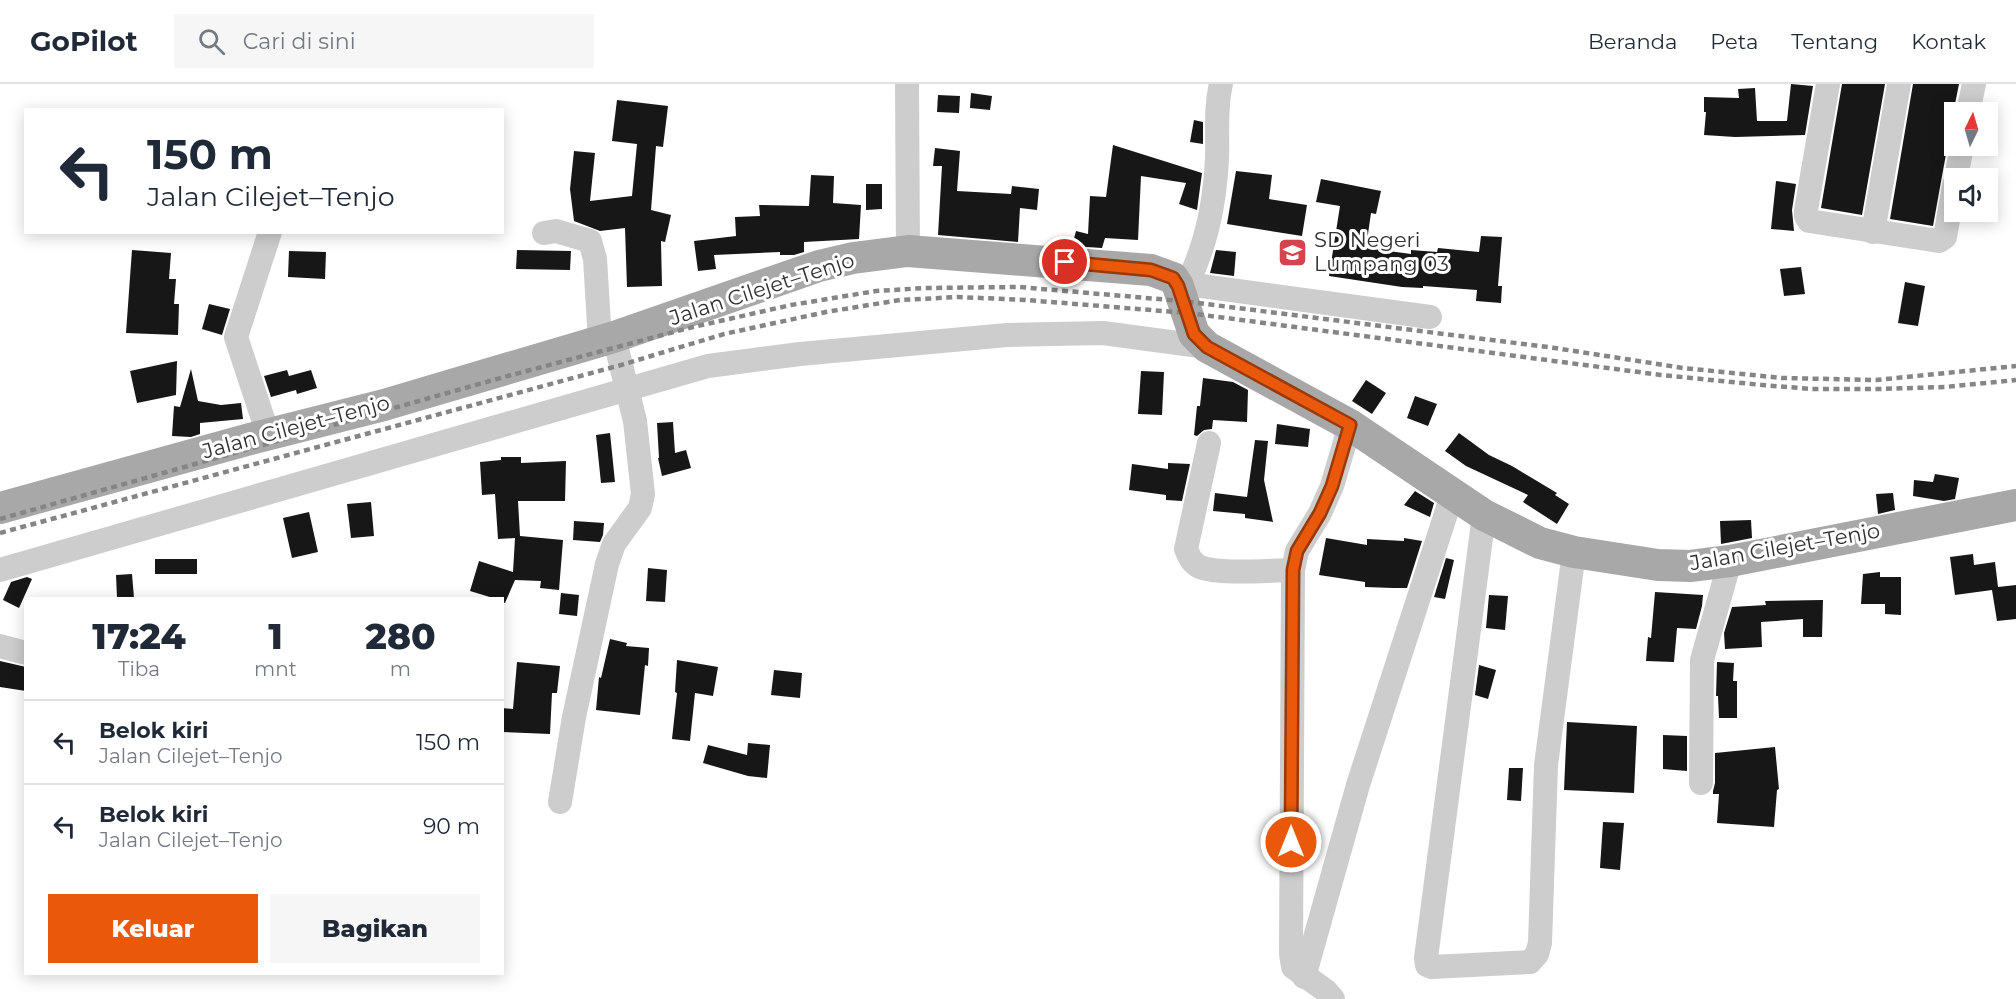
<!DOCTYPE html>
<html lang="id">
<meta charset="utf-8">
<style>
body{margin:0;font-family:Montserrat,sans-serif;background:#f6f6f7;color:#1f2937;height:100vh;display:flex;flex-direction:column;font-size:22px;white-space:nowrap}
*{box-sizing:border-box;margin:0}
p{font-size:20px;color:#747a83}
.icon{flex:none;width:33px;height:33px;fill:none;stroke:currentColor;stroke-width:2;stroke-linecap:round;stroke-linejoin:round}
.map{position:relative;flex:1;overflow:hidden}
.panel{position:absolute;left:24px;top:513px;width:480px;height:378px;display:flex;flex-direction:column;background:#fff;border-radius:0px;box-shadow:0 3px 15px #0003}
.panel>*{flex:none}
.guide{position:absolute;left:24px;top:24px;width:480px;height:126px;border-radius:0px;box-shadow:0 3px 15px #0003;background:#fff;color:#1f2937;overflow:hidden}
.needle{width:39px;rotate:5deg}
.fabs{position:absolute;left:1944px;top:18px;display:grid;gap:12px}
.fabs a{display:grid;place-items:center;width:54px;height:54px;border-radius:0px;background:#fff;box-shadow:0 3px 15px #0003;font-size:30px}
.pin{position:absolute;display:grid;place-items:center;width:51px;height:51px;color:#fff;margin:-26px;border:3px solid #fff;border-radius:50%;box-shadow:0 2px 6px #0007}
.me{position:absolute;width:66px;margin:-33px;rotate:0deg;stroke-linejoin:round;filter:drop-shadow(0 0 4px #0008)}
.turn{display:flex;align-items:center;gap:21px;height:126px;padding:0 24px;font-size:27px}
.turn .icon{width:78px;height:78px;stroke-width:2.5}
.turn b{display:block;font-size:42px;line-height:51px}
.eta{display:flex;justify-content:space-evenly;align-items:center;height:102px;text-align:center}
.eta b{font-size:36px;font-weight:800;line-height:42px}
.button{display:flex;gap:12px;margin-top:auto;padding:12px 24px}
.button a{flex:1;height:69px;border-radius:0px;background:#ea580c;color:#fff;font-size:24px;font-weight:800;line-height:69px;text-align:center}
.button a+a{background:#f6f6f7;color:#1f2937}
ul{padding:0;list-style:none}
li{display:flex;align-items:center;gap:18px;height:84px;padding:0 24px;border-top:2px solid #e0e1e3}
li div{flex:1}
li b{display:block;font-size:22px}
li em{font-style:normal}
header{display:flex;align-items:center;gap:36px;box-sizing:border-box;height:84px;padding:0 30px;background:#fff;border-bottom:2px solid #e0e1e3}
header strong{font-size:28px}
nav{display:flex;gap:33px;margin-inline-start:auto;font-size:21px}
.search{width:420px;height:54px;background:#f6f6f7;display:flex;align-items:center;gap:15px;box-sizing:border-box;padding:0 21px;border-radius:0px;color:#747a83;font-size:22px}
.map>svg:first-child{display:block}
.building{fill:#171717}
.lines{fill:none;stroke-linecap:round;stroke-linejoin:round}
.minor{stroke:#cdcdcd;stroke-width:24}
.major{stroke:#a8a8a8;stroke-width:32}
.rail{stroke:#858585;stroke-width:4.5;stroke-dasharray:6 4.5;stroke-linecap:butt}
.route-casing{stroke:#983908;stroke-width:15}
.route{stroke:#ea580c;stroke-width:10}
.labels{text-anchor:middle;stroke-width:6;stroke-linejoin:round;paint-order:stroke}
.poi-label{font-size:21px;fill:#303030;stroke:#fff;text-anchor:start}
.street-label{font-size:21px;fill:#303030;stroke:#fff}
</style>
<header>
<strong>GoPilot</strong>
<div class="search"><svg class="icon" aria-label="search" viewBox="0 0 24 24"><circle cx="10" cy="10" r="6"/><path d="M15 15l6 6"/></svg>Cari di sini</div>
<nav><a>Beranda</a><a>Peta</a><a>Tentang</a><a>Kontak</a></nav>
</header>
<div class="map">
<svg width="2016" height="915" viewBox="0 0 2016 915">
<rect width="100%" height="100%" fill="#fff"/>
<g class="building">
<path d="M 1791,0 L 1813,2 L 1805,51 L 1735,53 L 1704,51 L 1706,28 L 1704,28 L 1704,13 L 1739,14 L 1738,5 L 1755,4 L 1757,37 L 1787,37 Z"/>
<path d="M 1842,0 L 1885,0 L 1862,131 L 1821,124 Z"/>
<path d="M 1913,0 L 1959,0 L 1954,25 L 1954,50 L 1948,59 L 1933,142 L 1890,135 Z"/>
<path d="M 971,9 L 992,12 L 990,26 L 970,24 Z"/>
<path d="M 938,11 L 960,12 L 959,29 L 937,28 Z"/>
<path d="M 617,16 L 668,22 L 663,63 L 656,62 L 651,126 L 671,131 L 665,158 L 661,157 L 662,202 L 627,203 L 625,144 L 600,147 L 574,137 L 570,105 L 574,67 L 595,69 L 590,117 L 632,112 L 637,60 L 612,57 Z"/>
<path d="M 1194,36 L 1203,38 L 1203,60 L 1190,58 Z"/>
<path d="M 1113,61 L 1202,89 L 1197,126 L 1179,120 L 1186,99 L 1141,92 L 1138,156 L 1105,154 L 1102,164 L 1072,162 L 1076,147 L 1088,150 L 1090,112 L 1106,113 Z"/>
<path d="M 935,64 L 960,67 L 957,107 L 1011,110 L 1012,102 L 1039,105 L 1037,126 L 1020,124 L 1018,158 L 938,151 L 942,82 L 933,82 Z"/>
<path d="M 1236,87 L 1272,91 L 1269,115 L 1307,121 L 1302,152 L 1227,140 Z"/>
<path d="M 811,91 L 834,92 L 833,119 L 861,121 L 859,155 L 804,158 L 804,168 L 794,171 L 780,171 L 780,168 L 714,171 L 716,185 L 698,187 L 694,157 L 736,152 L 735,133 L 760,132 L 759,121 L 809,122 Z"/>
<path d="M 1321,95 L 1381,107 L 1376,130 L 1371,129 L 1366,164 L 1411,170 L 1411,166 L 1437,168 L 1438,164 L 1479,168 L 1481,152 L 1502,153 L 1498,202 L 1502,202 L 1501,219 L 1476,217 L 1477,206 L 1423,202 L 1423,204 L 1402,203 L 1329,192 L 1340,122 L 1316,118 Z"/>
<path d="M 1776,97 L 1796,100 L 1792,126 L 1794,147 L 1771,145 Z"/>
<path d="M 866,100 L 882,100 L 882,125 L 866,126 Z"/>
<path d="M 132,166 L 171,169 L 169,195 L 176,195 L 174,220 L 179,220 L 178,251 L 126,249 Z"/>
<path d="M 517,166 L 571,167 L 570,186 L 516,185 Z"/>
<path d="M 1216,166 L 1236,168 L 1234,192 L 1210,189 Z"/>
<path d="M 289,167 L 326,168 L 325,195 L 288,193 Z"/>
<path d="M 1801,183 L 1805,210 L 1784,212 L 1780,185 Z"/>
<path d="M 1905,198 L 1925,202 L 1918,242 L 1898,239 Z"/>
<path d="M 209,220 L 230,225 L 222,251 L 202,245 Z"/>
<path d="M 177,277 L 176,311 L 137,319 L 130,287 Z"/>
<path d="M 191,285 L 198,317 L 221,321 L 241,319 L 243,335 L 200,339 L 200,350 L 191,353 L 172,352 L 174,322 L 180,323 Z"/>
<path d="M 287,286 L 289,292 L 311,286 L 317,304 L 297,310 L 296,306 L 271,313 L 264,292 Z"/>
<path d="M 1141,287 L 1164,288 L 1162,331 L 1138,330 Z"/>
<path d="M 1203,294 L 1233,298 L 1248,306 L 1247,338 L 1213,336 L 1212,345 L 1204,346 L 1197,352 L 1194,351 L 1197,322 L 1200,322 Z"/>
<path d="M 1366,296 L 1386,309 L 1372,330 L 1352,317 Z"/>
<path d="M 1415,312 L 1437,320 L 1428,342 L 1407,334 Z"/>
<path d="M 673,338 L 675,369 L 686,366 L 691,384 L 662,392 L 658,374 L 659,374 L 657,339 Z"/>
<path d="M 1277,340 L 1310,345 L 1308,363 L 1275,360 Z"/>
<path d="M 610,349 L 615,398 L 601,399 L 596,351 Z"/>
<path d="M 1459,349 L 1489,371 L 1512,382 L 1557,409 L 1555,411 L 1569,420 L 1557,440 L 1523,418 L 1528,411 L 1466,382 L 1445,367 Z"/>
<path d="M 1255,356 L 1268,357 L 1264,396 L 1273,438 L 1245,434 L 1245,430 L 1213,427 L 1215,409 L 1247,413 Z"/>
<path d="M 501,373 L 521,373 L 521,379 L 566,377 L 565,417 L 518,417 L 520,452 L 563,456 L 559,506 L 540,504 L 541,497 L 515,496 L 505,519 L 502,518 L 502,514 L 493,514 L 470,507 L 479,477 L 513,488 L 515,454 L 498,455 L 495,410 L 482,411 L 480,378 L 501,376 Z"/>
<path d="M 1168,379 L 1190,380 L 1182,417 L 1166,416 L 1166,411 L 1129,406 L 1132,380 L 1168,385 Z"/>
<path d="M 1935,390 L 1959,394 L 1955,415 L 1944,417 L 1913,412 L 1914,396 L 1933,398 Z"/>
<path d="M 1415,407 L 1434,419 L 1430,433 L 1404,421 Z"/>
<path d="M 1893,409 L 1895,426 L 1878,430 L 1876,410 Z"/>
<path d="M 371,418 L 374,452 L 351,454 L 347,420 Z"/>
<path d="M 309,428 L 318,468 L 292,474 L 283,434 Z"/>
<path d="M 1751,436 L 1752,454 L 1721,460 L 1720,437 Z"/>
<path d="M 574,437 L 604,439 L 603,451 L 600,458 L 573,456 Z"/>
<path d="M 1326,454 L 1367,461 L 1367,455 L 1404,457 L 1404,454 L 1422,457 L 1407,504 L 1393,504 L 1365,503 L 1365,498 L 1319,491 Z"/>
<path d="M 1973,470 L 1974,481 L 1995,478 L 1998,503 L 2016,501 L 2016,535 L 1997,537 L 1992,506 L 1955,511 L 1950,473 Z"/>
<path d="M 1446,474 L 1454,476 L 1445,515 L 1434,513 Z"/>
<rect x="155" y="475" width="42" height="15"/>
<path d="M 648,484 L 667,486 L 665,518 L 646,517 Z"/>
<path d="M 1880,488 L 1880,493 L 1901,493 L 1901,531 L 1885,530 L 1885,520 L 1861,520 L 1863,490 Z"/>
<path d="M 132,490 L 134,514 L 117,514 L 116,491 Z"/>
<path d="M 27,493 L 32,495 L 19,524 L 3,516 L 11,498 Z"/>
<path d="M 1655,508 L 1703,511 L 1702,522 L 1696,545 L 1677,544 L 1674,578 L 1646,577 L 1648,553 L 1651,554 Z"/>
<path d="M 561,509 L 579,511 L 577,532 L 559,530 Z"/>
<path d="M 1489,511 L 1508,512 L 1505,546 L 1486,544 Z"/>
<path d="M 1823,516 L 1822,553 L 1803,553 L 1803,535 L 1761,538 L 1762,563 L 1725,565 L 1724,549 L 1732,523 L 1766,521 L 1765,517 Z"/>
<path d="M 610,555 L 627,559 L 626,562 L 649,564 L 648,582 L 645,581 L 640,631 L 596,626 L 599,593 L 601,594 Z"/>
<path d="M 677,576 L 718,583 L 713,612 L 695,609 L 690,657 L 672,655 L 677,609 L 675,608 Z"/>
<path d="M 0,577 L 26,583 L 26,607 L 0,603 Z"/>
<path d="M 517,578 L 560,582 L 557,609 L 552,609 L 550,650 L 502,648 L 502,624 L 513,625 Z"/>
<path d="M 1717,578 L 1734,579 L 1733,597 L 1737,597 L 1737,634 L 1719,634 L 1718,612 L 1716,612 Z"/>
<path d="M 1479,581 L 1496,586 L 1488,615 L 1475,611 Z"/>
<path d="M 774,586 L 802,589 L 800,614 L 771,611 Z"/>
<path d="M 1567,638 L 1637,642 L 1634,709 L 1564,706 Z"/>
<path d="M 1663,651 L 1687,652 L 1687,687 L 1663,685 Z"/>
<path d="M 748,659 L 770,661 L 767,694 L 748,692 L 703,679 L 708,661 L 747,671 Z"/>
<path d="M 1775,663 L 1779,705 L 1777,706 L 1774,743 L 1717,739 L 1719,710 L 1713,710 L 1713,707 L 1715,699 L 1715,669 Z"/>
<path d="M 1509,684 L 1523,684 L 1521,717 L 1507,716 Z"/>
<path d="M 1603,738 L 1624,739 L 1620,786 L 1600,784 Z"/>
</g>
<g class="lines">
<g class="minor">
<path d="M 907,0 L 908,167"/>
<path d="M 1828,0 L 1806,126 L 1806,132 L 1809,137 L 1939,157 L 1945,153 L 1954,101"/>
<path d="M 1968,28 L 1974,0"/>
<path d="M 1956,94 L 1962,62"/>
<path d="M 1873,148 L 1899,0"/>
<path d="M 544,149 L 556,147 L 590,157 L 595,175 L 600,257"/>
<path d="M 1173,194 L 1187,200 L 1430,233"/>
<path d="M 1187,200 C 1207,160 1215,119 1217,74 C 1218,49 1215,24 1221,0"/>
<path d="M 268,350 L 236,253 L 270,148"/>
<path d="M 1209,359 L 1186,465 C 1189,473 1192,479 1200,483 C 1220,491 1270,486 1293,486"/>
<path d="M 1484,431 L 1426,874 L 1427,881 L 1432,883 L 1530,878 L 1537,870 L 1540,859 L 1546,681 L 1574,468"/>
<path d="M 0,486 L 708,282 L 800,270 L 1007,251 L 1103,249 L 1207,263"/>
<path d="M 0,562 L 26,569"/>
<path d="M 1701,699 L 1702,576 L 1730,477"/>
<path d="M 560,718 L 574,633 L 607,480 L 614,460 L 640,424 L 643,410 L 635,337 L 614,253"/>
<path d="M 1304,893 L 1358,701 L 1453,408"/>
<path d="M 1333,915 L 1326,907 L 1293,883 L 1291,870 L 1293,486 L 1297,467 L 1320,429 L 1332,402 L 1350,341"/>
</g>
<path class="major" d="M 0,424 L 250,355 L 384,321 L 614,253 L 819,182 L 853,174 L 908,167 L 1151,186 L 1173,194 L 1178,202 L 1194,250 L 1207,263 L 1350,341 L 1484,431 L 1540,459 L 1574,468 L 1658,481 L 1690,482 L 1730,477 L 2016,421"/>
<g class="rail">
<path d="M 0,435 L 504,293 L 689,244 L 791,221 L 876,207 L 925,204 L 1019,203 L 1182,217 L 1555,264 L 1683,284 L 1782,294 L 1876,296 L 2016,282"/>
<path d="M 0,449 L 621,281 L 724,250 L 826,228 L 900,216 L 958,213 L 1026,216 L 1188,229 L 1661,291 L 1762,301 L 1812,305 L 1879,305 L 1945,303 L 2016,296"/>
</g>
</g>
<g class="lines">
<defs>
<path id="route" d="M 1065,178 L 1151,186 L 1173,194 L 1178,202 L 1194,250 L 1207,263 L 1350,341 L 1332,402 L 1320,429 L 1297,467 L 1293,486 L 1291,758"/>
</defs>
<use href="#route" class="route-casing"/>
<use href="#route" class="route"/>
</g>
<defs>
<symbol id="school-square" viewBox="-11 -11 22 22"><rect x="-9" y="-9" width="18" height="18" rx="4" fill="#d6434c" stroke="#fff"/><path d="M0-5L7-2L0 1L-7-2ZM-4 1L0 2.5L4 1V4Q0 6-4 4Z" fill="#fff"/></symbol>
</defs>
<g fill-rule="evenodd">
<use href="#school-square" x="1276" y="152" width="33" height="33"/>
</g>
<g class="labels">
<g class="poi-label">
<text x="1314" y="163">SD Negeri<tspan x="1314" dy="24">Lumpang 03</tspan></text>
</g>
<g class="street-label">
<text transform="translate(762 205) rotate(-18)" y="7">Jalan Cilejet–Tenjo</text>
<text transform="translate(296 343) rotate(-15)" y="7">Jalan Cilejet–Tenjo</text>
<text transform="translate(1785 463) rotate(-10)" y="7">Jalan Cilejet–Tenjo</text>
</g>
</g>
</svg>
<div class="fabs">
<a><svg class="needle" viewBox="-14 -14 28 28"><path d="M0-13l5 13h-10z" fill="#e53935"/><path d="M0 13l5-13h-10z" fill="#747a83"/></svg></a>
<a><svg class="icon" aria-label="sound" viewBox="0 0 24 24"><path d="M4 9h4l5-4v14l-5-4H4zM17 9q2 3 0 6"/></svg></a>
</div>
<div class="pin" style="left:1065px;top:178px;background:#d93025"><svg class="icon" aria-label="arrive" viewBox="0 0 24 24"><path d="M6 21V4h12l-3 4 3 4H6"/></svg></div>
<svg class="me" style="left:1291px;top:758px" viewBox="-20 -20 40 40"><circle r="17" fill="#ea580c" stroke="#fff" stroke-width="3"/><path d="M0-11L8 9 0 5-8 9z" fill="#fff"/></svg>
<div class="guide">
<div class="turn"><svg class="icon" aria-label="left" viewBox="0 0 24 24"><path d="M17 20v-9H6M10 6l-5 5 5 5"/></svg><div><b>150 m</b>Jalan Cilejet–Tenjo</div></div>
</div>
<section class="panel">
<div class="eta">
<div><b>17:24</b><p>Tiba</p></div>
<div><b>1</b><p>mnt</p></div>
<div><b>280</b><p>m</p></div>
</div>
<ul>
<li><svg class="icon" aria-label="left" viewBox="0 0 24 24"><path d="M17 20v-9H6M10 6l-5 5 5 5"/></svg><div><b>Belok kiri</b><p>Jalan Cilejet–Tenjo</p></div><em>150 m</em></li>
<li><svg class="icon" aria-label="left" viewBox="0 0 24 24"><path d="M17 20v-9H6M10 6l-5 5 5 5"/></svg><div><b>Belok kiri</b><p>Jalan Cilejet–Tenjo</p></div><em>90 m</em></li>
</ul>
<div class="button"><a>Keluar</a><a>Bagikan</a></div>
</section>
</div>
